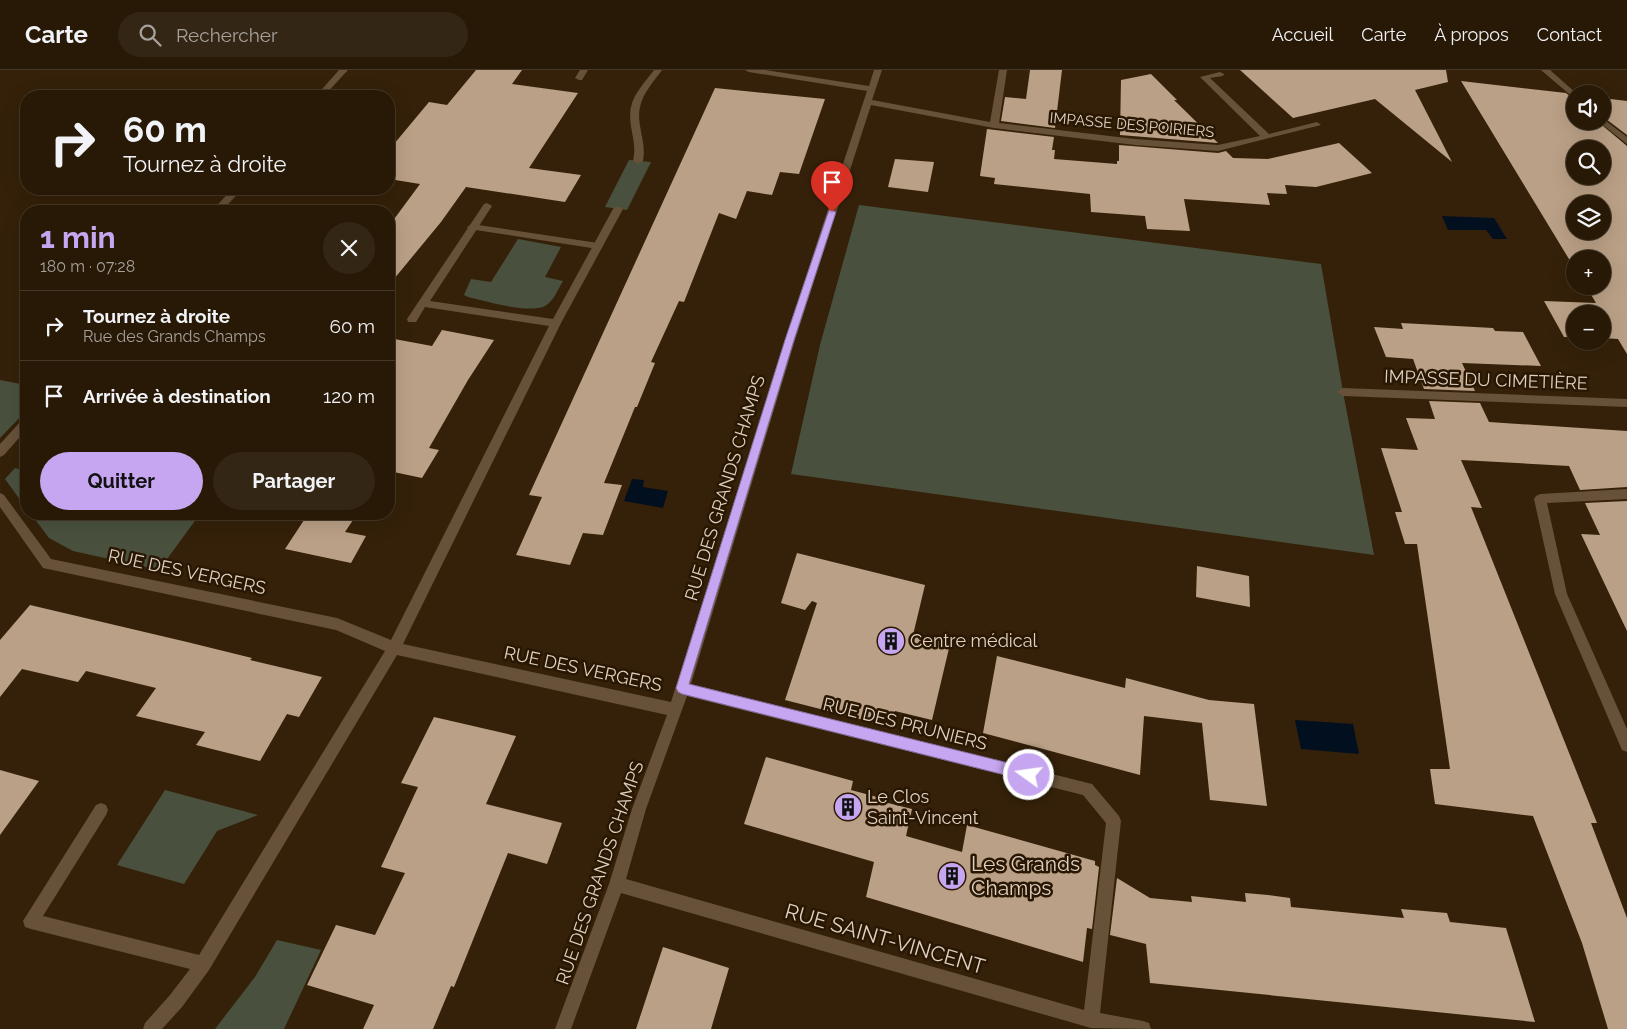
<!DOCTYPE html>
<html lang="fr">
<meta charset="utf-8">
<style>
body{margin:0;font-family:Raleway,sans-serif;background:#342615;color:#f1f3f6;height:100vh;display:flex;flex-direction:column;font-size:19px;white-space:nowrap}
*{box-sizing:border-box;margin:0}
p{font-size:16px;color:#a5a09b}
.icon{flex:none;width:28px;height:28px;fill:none;stroke:currentColor;stroke-width:2;stroke-linecap:round;stroke-linejoin:round}
.map{position:relative;flex:1;overflow:hidden}
.drawer{position:absolute;left:20px;top:135px;width:375px;height:315px;display:flex;flex-direction:column;background:#281907;border-radius:20px;box-shadow:0 5px 20px #0002,0 0 0 1px #443828}
.drawer>*{flex:none}
.guide{position:absolute;left:20px;top:20px;width:375px;height:105px;border-radius:20px;box-shadow:0 5px 20px #0002,0 0 0 1px #443828;background:#281907;color:#f1f3f6;overflow:hidden}
.controls{position:absolute;left:1566px;top:15px;display:grid;gap:10px}
.controls a{display:grid;place-items:center;width:45px;height:45px;border-radius:50%;background:#281907;box-shadow:0 5px 20px #0002,0 0 0 1px #443828;font-size:25px}
.pin{position:absolute;display:grid;place-items:center;width:42px;height:42px;color:#fff;margin:-51px -21px;border-radius:50% 50% 50% 0;rotate:-45deg;box-shadow:0 0 5px #0007}
.pin .icon{rotate:45deg}
.me{position:absolute;width:55px;margin:-28px;rotate:284deg;stroke-linejoin:round;filter:drop-shadow(0 0 4px #0008)}
.turn{display:flex;align-items:center;gap:18px;height:105px;padding:0 20px;font-size:22px}
.turn .icon{width:65px;height:65px;stroke-width:2.5}
.turn b{display:block;font-size:35px;line-height:42px}
.round{display:grid;place-items:center;flex:none;width:52px;height:52px;border-radius:26px;background:#342615}
.overview{display:flex;align-items:center;justify-content:space-between;height:85px;padding:0 20px}
h1{font-size:30px;font-weight:700;line-height:38px;color:#c6a6f0}
.action{display:flex;gap:10px;margin-top:auto;padding:10px 20px}
.action a{flex:1;height:58px;border-radius:30px;background:#c6a6f0;color:#111;font-size:20px;font-weight:700;line-height:58px;text-align:center}
.action a+a{background:#342615;color:#f1f3f6}
ul{padding:0;list-style:none}
li{display:flex;align-items:center;gap:15px;height:70px;padding:0 20px;border-top:1px solid #443828}
li div{flex:1}
li b{display:block;font-size:19px}
li em{font-style:normal}
header{display:flex;align-items:center;gap:30px;box-sizing:border-box;height:70px;padding:0 25px;background:#281907;border-bottom:1px solid #443828}
header strong{font-size:24px}
nav{display:flex;gap:28px;margin-inline-start:auto;font-size:18px}
.search{width:350px;height:45px;background:#342615;display:flex;align-items:center;gap:12px;box-sizing:border-box;padding:0 18px;border-radius:28px;color:#a5a09b;font-size:19px}
.map>svg:first-child{display:block}
.green{fill:#49513e}
.water{fill:#020f1f}
.building{fill:#baa086;fill-rule:evenodd}
.lines{fill:none;stroke-linecap:round;stroke-linejoin:round}
.lane{fill:#675139;fill-rule:evenodd}
.street{fill:#675139;fill-rule:evenodd}
.secondary{fill:#675139;fill-rule:evenodd}
.route{fill:#c6a6f0;stroke:#816c9c}
.labels{text-anchor:middle;stroke-width:5;stroke-linejoin:round;paint-order:stroke}
.far-street-label{font-size:15px;fill:#ded1c3;stroke:#2a1702}
.street-label{font-size:18px;fill:#ded1c3;stroke:#2a1702}
.poi-label{font-size:18px;fill:#ded1c3;stroke:#2a1702;text-anchor:start}
.near-poi-label{font-size:21px;fill:#ded1c3;stroke:#2a1702;text-anchor:start}
.near-street-label{font-size:21px;fill:#ded1c3;stroke:#2a1702}
</style>
<header>
<strong>Carte</strong>
<div class="search"><svg class="icon" aria-label="search" viewBox="0 0 24 24"><circle cx="10" cy="10" r="6"/><path d="M15 15l6 6"/></svg>Rechercher</div>
<nav><a>Accueil</a><a>Carte</a><a>À propos</a><a>Contact</a></nav>
</header>
<div class="map">
<svg width="1627" height="959" viewBox="0 0 1627 959">
<rect width="100%" height="100%" fill="#352109"/>
<g class="green">
<path d="M 629,90 L 651,92 L 627,140 L 605,137 Z"/>
<path d="M 859,135 L 1321,194 L 1343,322 L 1374,485 L 791,404 L 820,275 Z"/>
<path d="M 518,169 L 561,177 L 545,207 L 563,211 C 558,219 554,231 545,236 C 528,244 486,231 468,227 L 464,225 L 471,209 L 491,212 Z"/>
<path d="M 0,310 L 26,315 L 26,341 L 0,368 Z"/>
<path d="M 15,398 L 26,401 L 26,438 L 5,409 Z"/>
<path d="M 31,444 L 200,444 L 159,500 L 73,481 L 49,468 Z"/>
<path d="M 165,720 L 258,745 L 217,761 L 184,814 L 117,795 Z"/>
<path d="M 277,870 L 321,880 L 284,959 L 215,959 L 255,907 Z"/>
</g>
<g class="water">
<path d="M 1442,146 L 1494,148 L 1507,169 L 1493,169 L 1486,160 L 1448,160 Z"/>
<path d="M 632,409 L 644,410 L 643,417 L 668,421 L 663,438 L 624,431 Z"/>
<path d="M 1295,650 L 1353,654 L 1359,684 L 1301,679 Z"/>
</g>
<g class="building">
<path d="M 476,0 L 522,0 L 512,14 L 578,23 L 529,98 L 581,105 L 565,132 L 466,117 L 441,152 L 389,215 L 389,156 L 420,114 L 389,109 L 389,80 L 429,32 L 447,35 Z"/>
<path d="M 1030,0 L 1062,0 L 1055,58 L 1001,51 L 1005,27 L 1026,29 Z"/>
<path d="M 1240,0 L 1446,0 L 1448,12 L 1415,20 L 1452,92 L 1375,29 L 1293,48 Z"/>
<path d="M 1151,4 L 1177,30 L 1174,30 L 1218,73 L 1120,65 L 1121,10 Z"/>
<path d="M 1461,11 L 1566,23 L 1575,31 L 1575,51 L 1597,51 L 1627,76 L 1627,284 L 1618,269 L 1602,268 L 1602,244 L 1575,244 L 1575,267 L 1564,267 L 1544,231 L 1596,233 L 1586,216 L 1602,216 L 1602,189 L 1575,189 L 1575,199 ZM 1575,79 L 1602,79 L 1602,106 L 1575,106 ZM 1575,134 L 1602,134 L 1602,161 L 1575,161 Z"/>
<path d="M 715,18 L 825,29 L 799,104 L 780,102 L 772,125 L 747,121 L 736,149 L 719,143 L 684,232 L 679,231 L 651,292 L 655,293 L 637,337 L 635,337 L 604,413 L 622,415 L 603,465 L 583,463 L 570,495 L 516,485 L 542,427 L 529,425 Z"/>
<path d="M 1602,28 L 1627,31 L 1627,65 L 1602,46 Z"/>
<path d="M 987,59 L 1054,67 L 1052,80 L 1055,80 L 1054,89 L 1117,94 L 1117,91 L 1119,91 L 1119,75 L 1218,83 L 1226,81 L 1233,88 L 1268,89 L 1339,73 L 1372,103 L 1316,117 L 1285,115 L 1287,124 L 1267,123 L 1270,135 L 1184,129 L 1190,161 L 1147,159 L 1145,146 L 1091,142 L 1090,124 L 994,114 L 995,108 L 980,106 Z"/>
<path d="M 895,89 L 934,92 L 928,122 L 888,117 Z"/>
<path d="M 1401,253 L 1493,258 L 1495,261 L 1523,262 L 1541,296 L 1462,293 L 1475,321 L 1424,319 L 1413,289 L 1386,287 L 1374,257 L 1403,259 Z"/>
<path d="M 442,260 L 494,270 L 468,310 L 429,378 L 439,380 L 422,408 L 389,401 L 389,268 L 432,276 Z"/>
<path d="M 1429,331 L 1480,333 L 1489,352 L 1627,361 L 1627,417 L 1580,420 L 1569,396 L 1461,390 L 1482,438 L 1471,437 L 1597,753 L 1591,753 L 1627,848 L 1627,959 L 1608,959 L 1582,873 L 1533,746 L 1435,734 L 1430,699 L 1450,699 L 1417,474 L 1405,474 L 1395,442 L 1402,442 L 1381,378 L 1418,380 L 1406,348 L 1435,349 Z"/>
<path d="M 1627,431 L 1627,561 L 1581,464 L 1600,465 L 1585,433 Z"/>
<path d="M 308,444 L 357,444 L 345,462 L 366,466 L 351,493 L 285,479 Z"/>
<path d="M 797,483 L 925,515 L 913,565 L 950,574 L 932,650 L 895,641 L 891,657 L 785,630 L 817,533 L 812,531 L 805,540 L 781,533 Z"/>
<path d="M 1197,496 L 1249,506 L 1250,537 L 1196,527 Z"/>
<path d="M 30,535 L 187,572 L 252,588 L 250,590 L 322,607 L 299,647 L 287,644 L 260,691 L 196,675 L 205,662 L 136,646 L 156,618 L 86,601 L 78,612 L 22,599 L 0,627 L 0,570 Z"/>
<path d="M 997,586 L 1125,618 L 1126,608 L 1209,630 L 1254,634 L 1267,736 L 1210,730 L 1202,653 L 1144,646 L 1140,705 L 983,663 Z"/>
<path d="M 434,647 L 516,666 L 486,734 L 562,753 L 547,794 L 508,783 L 454,917 L 451,916 L 433,959 L 363,959 L 374,935 L 307,915 L 336,855 L 375,865 L 405,803 L 381,797 L 418,717 L 401,713 Z"/>
<path d="M 766,687 L 853,711 L 851,720 L 888,730 L 888,733 L 912,739 L 906,766 L 962,782 L 967,755 L 1095,791 L 1095,795 L 1099,797 L 1092,859 L 1087,858 L 1083,892 L 866,827 L 874,792 L 744,754 Z"/>
<path d="M 0,700 L 39,711 L 0,765 Z"/>
<path d="M 1117,808 L 1150,828 L 1192,832 L 1191,826 L 1246,832 L 1245,823 L 1268,825 L 1290,828 L 1291,837 L 1404,848 L 1401,839 L 1447,843 L 1450,852 L 1506,858 L 1535,952 L 1150,913 L 1146,874 L 1110,865 Z"/>
<path d="M 663,877 L 729,898 L 711,959 L 636,959 Z"/>
</g>
<g class="lines">
<path class="lane" d="M 472,154 L 598,173 L 603,176 L 598,179 L 469,159 L 467,157 Z"/>
<g class="street">
<path d="M 339,0 L 348,0 L 324,26 L 316,26 Z"/>
<path d="M 580,0 L 588,0 L 582,10 L 579,10 L 575,8 Z"/>
<path d="M 654,0 L 662,0 C 654,11 643,23 640,37 C 636,55 647,72 643,91 L 638,94 L 633,91 C 638,72 627,55 631,37 C 634,23 646,11 654,0 Z"/>
<path d="M 745,0 L 765,0 L 869,16 L 874,0 L 882,0 L 872,30 L 990,52 L 999,0 L 1007,0 L 999,53 L 1135,69 L 1218,75 L 1260,66 L 1200,7 L 1220,2 L 1224,4 L 1223,6 L 1210,8 L 1269,64 L 1317,52 L 1321,55 L 1218,81 L 1135,75 L 994,58 L 871,35 L 795,270 L 691,614 L 1092,714 L 1119,746 L 1121,751 L 1100,943 L 1143,951 L 1149,953 L 1151,959 L 1091,958 L 621,823 L 571,959 L 555,959 L 609,814 L 632,739 L 667,645 L 397,585 L 209,900 L 182,937 L 162,959 L 143,959 L 145,953 L 170,925 L 190,899 L 31,859 L 25,857 L 23,851 L 96,735 L 101,733 L 106,735 L 108,740 L 106,745 L 43,846 L 199,885 L 385,581 L 336,560 L 43,498 L 0,437 L 0,423 L 4,425 L 51,489 L 337,548 L 391,570 L 549,256 L 425,237 L 416,252 L 408,252 L 407,249 L 484,134 L 487,133 L 492,136 L 430,231 L 553,249 L 613,139 L 615,137 L 621,137 L 623,139 L 561,253 L 403,574 L 671,632 L 785,270 L 867,21 L 749,2 ZM 687,626 L 1083,725 L 1106,753 L 1084,940 L 626,809 L 646,739 Z"/>
<path d="M 232,119 L 242,119 L 222,141 L 212,141 Z"/>
<path d="M 1343,318 L 1627,329 L 1627,337 L 1343,326 L 1337,322 Z"/>
<path d="M 26,349 L 26,360 L 4,385 L 0,387 L 0,374 L 22,350 Z"/>
<path d="M 1627,419 L 1627,429 L 1547,433 L 1567,524 L 1627,659 L 1627,682 L 1622,680 L 1555,524 L 1534,429 L 1536,426 L 1540,424 Z"/>
</g>
<g class="secondary">
<path d="M 1541,0 L 1550,0 L 1577,24 L 1575,24 L 1575,29 Z"/>
<path d="M 1602,48 L 1627,67 L 1627,74 L 1599,52 L 1602,51 Z"/>
</g>
</g>
<path class="route" d="M 829,140 L 832,140 L 836,142 L 794,270 L 689,614 L 1029,698 L 1034,700 L 1035,705 L 1034,709 L 1029,711 L 682,624 L 678,622 L 676,618 L 785,270 Z"/>
<defs>
<symbol id="building-disc" viewBox="-11 -11 22 22"><circle r="9.5" fill="#c6a6f0" stroke="#2a1702"/><path d="M-4-6H4V6H1V3H-1V6H-4ZM-2.5-4.3h1.7v1.8h-1.7ZM.8-4.3h1.7v1.8H.8ZM-2.5-1h1.7V.8h-1.7ZM.8-1h1.7V.8H.8Z" fill="#111"/></symbol>
</defs>
<g fill-rule="evenodd">
<use href="#building-disc" x="875" y="555" width="32" height="32"/>
<use href="#building-disc" x="832" y="721" width="32" height="32"/>
<use href="#building-disc" x="936" y="790" width="32" height="32"/>
</g>
<g class="labels">
<g class="far-street-label">
<text transform="translate(1132 55) rotate(5)" y="5">IMPASSE DES POIRIERS</text>
</g>
<g class="street-label">
<text transform="translate(1486 310) rotate(2)" y="6">IMPASSE DU CIMETIÈRE</text>
<text transform="translate(725 418) rotate(-73)" y="6">RUE DES GRANDS CHAMPS</text>
<text transform="translate(187 502) rotate(12)" y="6">RUE DES VERGERS</text>
<text transform="translate(583 599) rotate(12)" y="6">RUE DES VERGERS</text>
<text transform="translate(905 654) rotate(14)" y="6">RUE DES PRUNIERS</text>
<text transform="translate(600 803) rotate(-71)" y="6">RUE DES GRANDS CHAMPS</text>
</g>
<g class="poi-label">
<text x="910" y="577">Centre médical</text>
<text x="867" y="733">Le Clos<tspan x="867" dy="21">Saint-Vincent</tspan></text>
</g>
<g class="near-poi-label">
<text x="971" y="801">Les Grands<tspan x="971" dy="24">Champs</tspan></text>
</g>
<g class="near-street-label">
<text transform="translate(885 869) rotate(16)" y="7">RUE SAINT-VINCENT</text>
</g>
</g>
</svg>
<div class="controls">
<a><svg class="icon" aria-label="sound" viewBox="0 0 24 24"><path d="M4 9h4l5-4v14l-5-4H4zM17 9q2 3 0 6"/></svg></a>
<a><svg class="icon" aria-label="search" viewBox="0 0 24 24"><circle cx="10" cy="10" r="6"/><path d="M15 15l6 6"/></svg></a>
<a><svg class="icon" aria-label="layers" viewBox="0 0 24 24"><path d="M12 4l9 5-9 5-9-5zM3 14l9 5 9-5"/></svg></a>
<a>+</a>
<a>−</a>
</div>
<div class="pin" style="left:832px;top:142px;background:#d93025"><svg class="icon" aria-label="arrive" viewBox="0 0 24 24"><path d="M6 21V4h12l-3 4 3 4H6"/></svg></div>
<svg class="me" style="left:1029px;top:705px" viewBox="-20 -20 40 40"><circle r="17" fill="#c6a6f0" stroke="#fff" stroke-width="3"/><path d="M0-11L8 9 0 5-8 9z" fill="#fff"/></svg>
<div class="guide">
<div class="turn"><svg class="icon" aria-label="right" viewBox="0 0 24 24"><path d="M7 20v-9h11M14 6l5 5-5 5"/></svg><div><b>60 m</b>Tournez à droite</div></div>
</div>
<section class="drawer">
<div class="overview"><div><h1>1 min</h1><p>180 m · 07:28</p></div><a class="round"><svg class="icon" aria-label="close" viewBox="0 0 24 24"><path d="M6 6l12 12M18 6L6 18"/></svg></a></div>
<ul>
<li><svg class="icon" aria-label="right" viewBox="0 0 24 24"><path d="M7 20v-9h11M14 6l5 5-5 5"/></svg><div><b>Tournez à droite</b><p>Rue des Grands Champs</p></div><em>60 m</em></li>
<li><svg class="icon" aria-label="arrive" viewBox="0 0 24 24"><path d="M6 21V4h12l-3 4 3 4H6"/></svg><div><b>Arrivée à destination</b></div><em>120 m</em></li>
</ul>
<div class="action"><a>Quitter</a><a>Partager</a></div>
</section>
</div>
